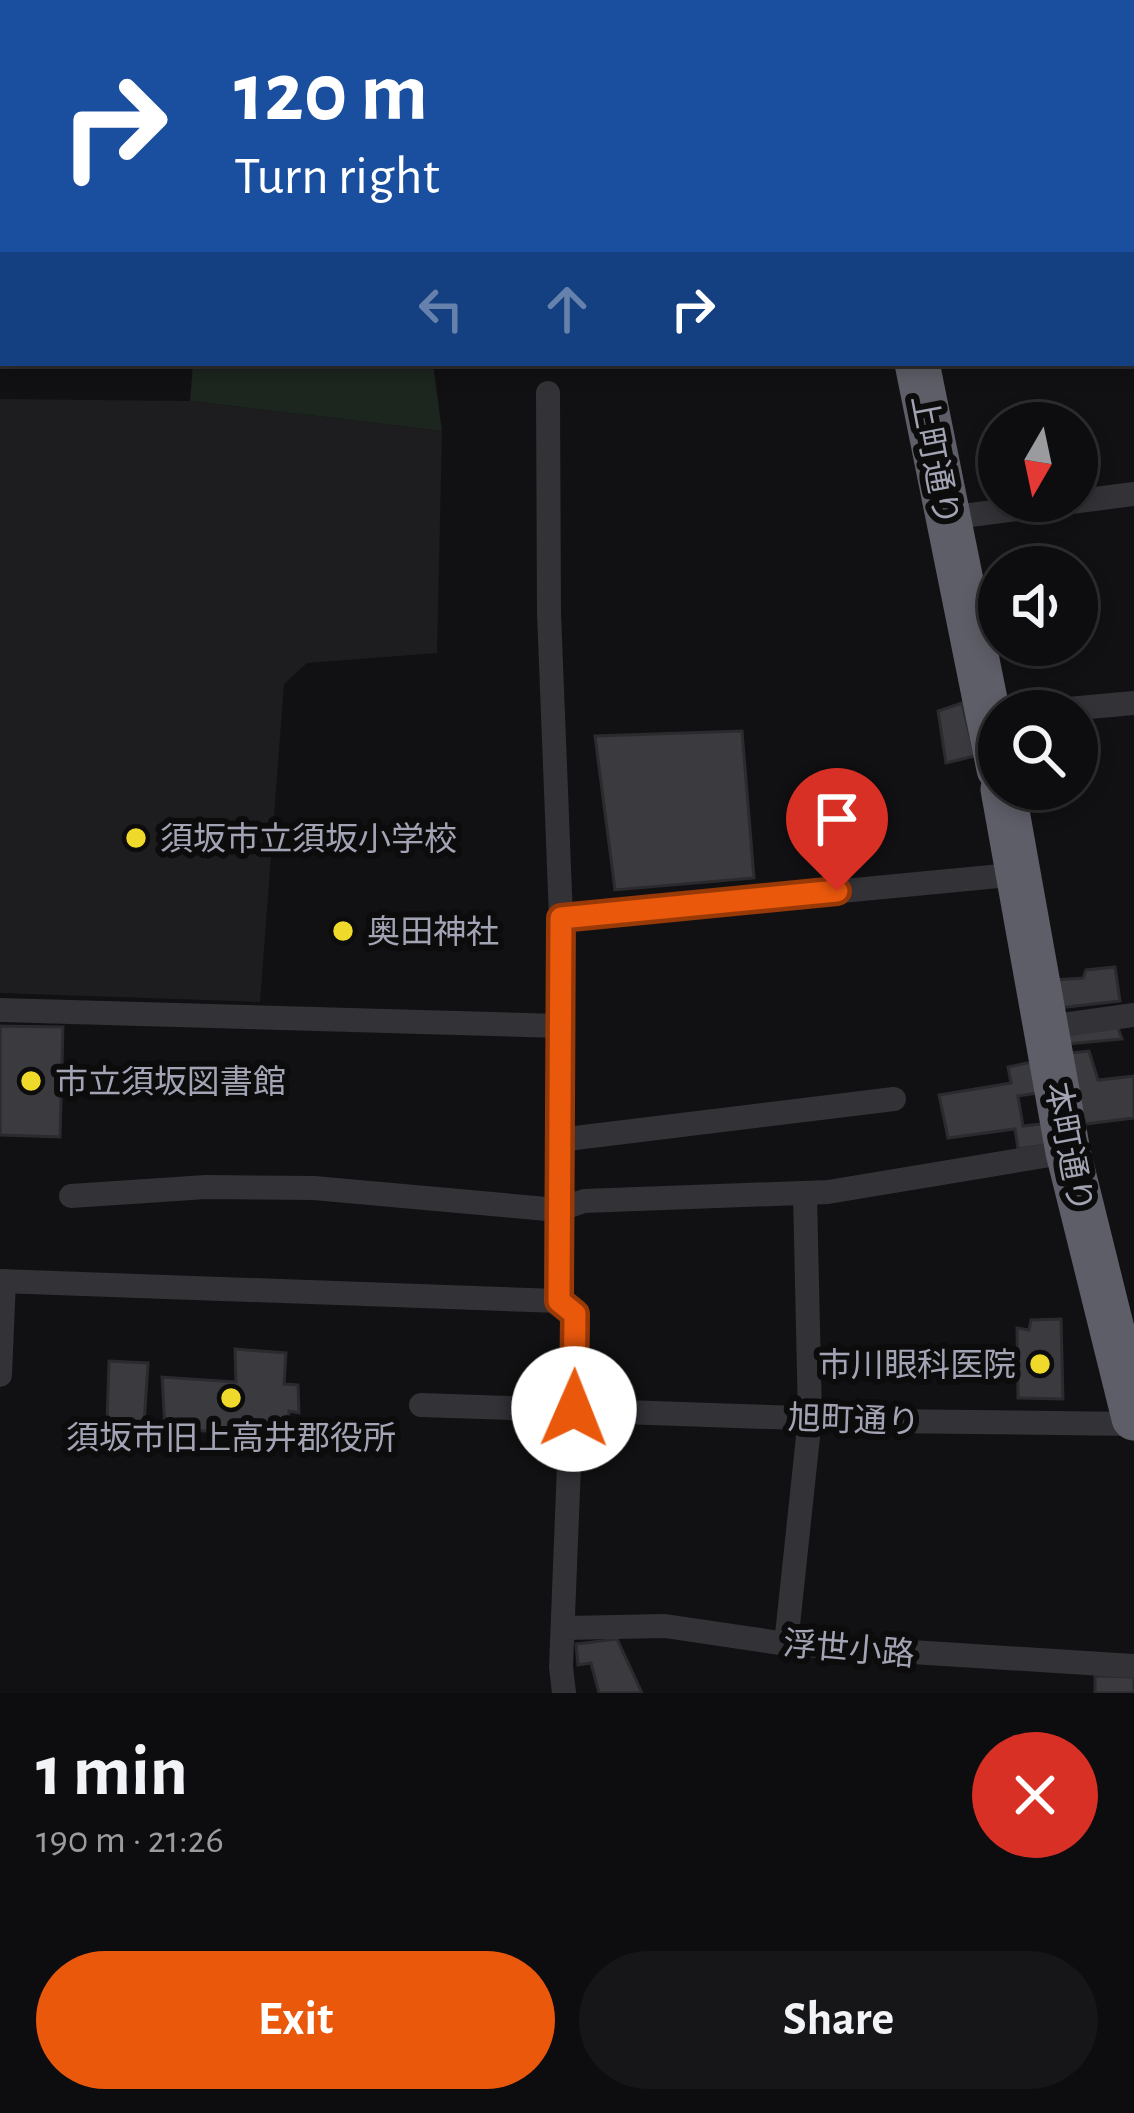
<!DOCTYPE html>
<meta charset="utf-8">
<style>
body{margin:0;font-family:"Alegreya Sans","Noto Sans JP",sans-serif;background:#161517;color:#f1f3f6;height:100vh;display:flex;flex-direction:column;font-size:45px;white-space:nowrap}
*{box-sizing:border-box;margin:0}
p{font-size:39px;color:#9a9b9e}
.icon{flex:none;width:66px;height:66px;fill:none;stroke:currentColor;stroke-width:2;stroke-linecap:round;stroke-linejoin:round}
.map{position:relative;height:1693px;overflow:hidden}
.side{display:flex;flex-direction:column;background:#0d0c0e;flex:1}
.side>*{flex:none}
.hud{position:absolute;left:0px;top:0px;width:1134px;height:366px;box-shadow:0 6px 18px #0003,0 0 0 3px #2d2c2e;background:#1a4fa0;color:#fff;overflow:hidden}
.needle{width:78px;rotate:189deg}
.buttons{position:absolute;left:978px;top:402px;display:grid;gap:24px}
.buttons a{display:grid;place-items:center;width:120px;height:120px;border-radius:50%;background:#0d0c0e;box-shadow:0 6px 18px #0003,0 0 0 3px #2d2c2e;font-size:60px}
.pin{position:absolute;display:grid;place-items:center;width:102px;height:102px;color:#fff;margin:-123px -51px;border-radius:50% 50% 50% 0;rotate:-45deg;box-shadow:0 0 12px #0007}
.pin .icon{rotate:45deg}
.me{position:absolute;width:132px;margin:-66px;rotate:1deg;stroke-linejoin:round;filter:drop-shadow(0 0 9px #0008)}
.turn{display:flex;align-items:center;gap:42px;height:252px;padding:0 36px;font-size:54px}
.turn .icon{width:156px;height:156px;stroke-width:2.5}
.turn b{display:block;font-size:84px;line-height:102px}
.lanes{display:flex;align-items:center;height:114px;padding:0 36px;background:#0003;justify-content:center;gap:60px;direction:ltr}
.lanes .off{opacity:.35}
.round{display:grid;place-items:center;flex:none;width:126px;height:126px;border-radius:63px;background:#161517}
.summary{display:flex;align-items:center;justify-content:space-between;height:204px;padding:0 36px}
h1{font-size:72px;font-weight:600;line-height:90px}
.cta{display:flex;gap:24px;margin-top:auto;padding:24px 36px}
.cta a{flex:1;height:138px;border-radius:72px;background:#ea580c;color:#fff;font-size:48px;font-weight:600;line-height:138px;text-align:center}
.cta a+a{background:#161517;color:#f1f3f6}
.map>svg:first-child{display:block}
.built{fill:#1d1d1f}
.green{fill:#1d251f}
.building{fill:#3b3a3f;stroke:#2b2a2e;stroke-width:3}
.lines{fill:none;stroke-linecap:round;stroke-linejoin:round}
.street{stroke:#323237;stroke-width:24}
.secondary{stroke:#404047;stroke-width:33}
.highway{stroke:#5e5e68;stroke-width:45}
.route-casing{stroke:#983908;stroke-width:30}
.route{stroke:#ea580c;stroke-width:21}
.poi-dot{fill:#efda2b;stroke:#0c0c0d;stroke-width:4.5}
.labels{text-anchor:middle;stroke-width:12;stroke-linejoin:round;paint-order:stroke}
.street-label{font-size:33px;fill:#a2a3b3;stroke:#0c0c0d}
.poi-label{font-size:33px;fill:#a2a3b3;stroke:#0c0c0d;text-anchor:start}
</style>
<div class="map">
<svg width="1134" height="1693" viewBox="0 0 1134 1693">
<rect width="100%" height="100%" fill="#111012"/>
<path class="built" d="M 0,399 L 190,401 L 442,431 L 437,653 L 307,663 L 284,684 L 260,1002 L 0,993 Z"/>
<path class="green" d="M 193,363 L 433,363 L 442,431 L 190,401 Z"/>
<g class="building">
<path d="M 962,703 L 975,756 L 946,763 L 938,711 Z"/>
<path d="M 742,731 L 754,878 L 615,890 L 595,736 Z"/>
<path d="M 1115,967 L 1120,1001 L 1058,1008 L 1055,980 L 1083,978 L 1086,970 Z"/>
<path d="M 1117,1025 L 1122,1039 L 1066,1044 L 1065,1031 Z"/>
<path d="M 0,1026 L 63,1027 L 60,1137 L 0,1135 Z"/>
<path d="M 1089,1051 L 1098,1080 L 1134,1076 L 1134,1118 L 1085,1124 L 1068,1053 Z"/>
<path d="M 1032,1062 L 1038,1093 L 1018,1096 L 1023,1126 L 1050,1123 L 1053,1144 L 1018,1149 L 1015,1129 L 948,1138 L 939,1095 L 1011,1083 L 1008,1067 Z"/>
<path d="M 1061,1319 L 1063,1399 L 1018,1398 L 1017,1328 L 1029,1330 L 1031,1320 Z"/>
<path d="M 235,1349 L 286,1353 L 284,1384 L 298,1385 L 299,1413 L 289,1411 L 287,1437 L 165,1428 L 162,1377 L 236,1382 Z"/>
<path d="M 109,1361 L 148,1363 L 144,1425 L 107,1423 Z"/>
<path d="M 617,1639 L 642,1693 L 599,1693 L 591,1663 L 578,1665 L 576,1644 Z"/>
<path d="M 1095,1676 L 1134,1677 L 1134,1693 L 1095,1693 Z"/>
</g>
<g class="lines">
<g class="street">
<path d="M 1131,211 L 1134,231"/>
<path d="M 548,393 L 549,613 L 561,918 L 559,1301"/>
<path d="M 947,518 L 1134,494"/>
<path d="M 1046,711 L 1134,703"/>
<path d="M 561,918 L 1021,874"/>
<path d="M 0,1010 L 560,1026"/>
<path d="M 1048,1027 L 1134,1015"/>
<path d="M 559,1140 L 894,1099"/>
<path d="M 71,1196 L 206,1187 L 314,1188 L 558,1210 L 584,1201 L 828,1192 L 1068,1152"/>
<path d="M 0,1281 L 559,1301 L 575,1314 L 561,1667 L 564,1693"/>
<path d="M 0,1375 L 4,1281"/>
<path d="M 421,1405 L 883,1421 L 1134,1424"/>
<path d="M 565,1628 L 665,1626 L 786,1644 L 1134,1666"/>
<path d="M 786,1644 L 810,1418 L 805,1194"/>
</g>
<path class="secondary" d="M 1131,35 L 1134,33"/>
<g class="highway">
<path d="M 791,0 L 793,3"/>
<path d="M 917,363 L 999,769"/>
<path d="M 1003,789 L 1068,1152 L 1134,1418"/>
</g>
</g>
<g class="lines">
<defs>
<path id="route" d="M 574,1409 L 575,1314 L 559,1301 L 561,918 L 837,891"/>
</defs>
<use href="#route" class="route-casing"/>
<use href="#route" class="route"/>
</g>
<g class="poi-dot">
<circle cx="136" cy="838" r="12"/>
<circle cx="343" cy="931" r="12"/>
<circle cx="31" cy="1081" r="12"/>
<circle cx="1040" cy="1364" r="12"/>
<circle cx="231" cy="1398" r="12"/>
</g>
<g class="labels">
<g class="street-label">
<text transform="translate(936 460) rotate(79)" y="12">上町通り</text>
<text transform="translate(1070 1147) rotate(79)" y="12">本町通り</text>
<text transform="translate(854 1419) rotate(2)" y="12">旭町通り</text>
<text transform="translate(849 1648) rotate(5)" y="12">浮世小路</text>
</g>
<g class="poi-label">
<text x="160" y="850">須坂市立須坂小学校</text>
<text x="367" y="943">奥田神社</text>
<text x="55" y="1093">市立須坂図書館</text>
<text x="1016" y="1376" text-anchor="end">市川眼科医院</text>
<text x="231" y="1449" text-anchor="middle">須坂市旧上高井郡役所</text>
</g>
</g>
</svg>
<div class="buttons">
<a><svg class="needle" viewBox="-14 -14 28 28"><path d="M0-13l5 13h-10z" fill="#e53935"/><path d="M0 13l5-13h-10z" fill="#9a9b9e"/></svg></a>
<a><svg class="icon" aria-label="sound" viewBox="0 0 24 24"><path d="M4 9h4l5-4v14l-5-4H4zM17 9q2 3 0 6"/></svg></a>
<a><svg class="icon" aria-label="search" viewBox="0 0 24 24"><circle cx="10" cy="10" r="6"/><path d="M15 15l6 6"/></svg></a>
</div>
<div class="pin" style="left:837px;top:891px;background:#d93025"><svg class="icon" aria-label="arrive" viewBox="0 0 24 24"><path d="M6 21V4h12l-3 4 3 4H6"/></svg></div>
<svg class="me" style="left:574px;top:1409px" viewBox="-20 -20 40 40"><circle r="19" fill="#fff"/><path d="M0-13L10 11 0 6-10 11z" fill="#ea580c"/></svg>
<div class="hud">
<div class="turn"><svg class="icon" aria-label="right" viewBox="0 0 24 24"><path d="M7 20v-9h11M14 6l5 5-5 5"/></svg><div><b>120 m</b>Turn right</div></div>
<div class="lanes"><svg class="icon off" aria-label="left" viewBox="0 0 24 24"><path d="M17 20v-9H6M10 6l-5 5 5 5"/></svg><svg class="icon off" aria-label="ahead" viewBox="0 0 24 24"><path d="M12 20V5M6 11l6-6 6 6"/></svg><svg class="icon" aria-label="right" viewBox="0 0 24 24"><path d="M7 20v-9h11M14 6l5 5-5 5"/></svg></div>
</div>
</div>
<section class="side">
<div class="summary"><div><h1>1 min</h1><p>190 m · 21:26</p></div><a class="round" style="background:#d93025;color:#fff"><svg class="icon" aria-label="close" viewBox="0 0 24 24"><path d="M6 6l12 12M18 6L6 18"/></svg></a></div>
<div class="cta"><a>Exit</a><a>Share</a></div>
</section>
